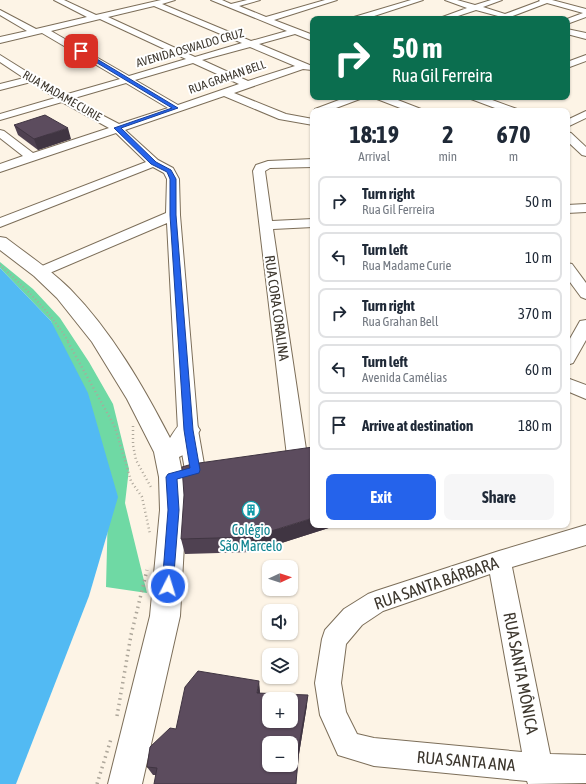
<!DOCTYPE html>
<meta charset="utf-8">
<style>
body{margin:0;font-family:"Asap Condensed",sans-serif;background:#f6f6f7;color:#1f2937;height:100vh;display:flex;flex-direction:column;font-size:15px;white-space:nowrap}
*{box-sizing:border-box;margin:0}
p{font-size:13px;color:#747a83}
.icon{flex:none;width:22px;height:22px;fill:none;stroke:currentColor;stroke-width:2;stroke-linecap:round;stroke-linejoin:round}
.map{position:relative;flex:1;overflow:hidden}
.panel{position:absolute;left:310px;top:108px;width:260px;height:420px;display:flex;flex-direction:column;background:#fff;border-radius:8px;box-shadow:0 1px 3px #0004}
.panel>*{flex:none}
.hud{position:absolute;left:310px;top:16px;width:260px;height:84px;border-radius:8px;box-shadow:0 1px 3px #0004;background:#0b6e4f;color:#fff;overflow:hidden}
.needle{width:26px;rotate:87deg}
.tools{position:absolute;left:262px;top:560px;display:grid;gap:8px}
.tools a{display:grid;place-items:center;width:36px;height:36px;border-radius:8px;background:#fff;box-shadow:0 1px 3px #0004;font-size:20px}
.pin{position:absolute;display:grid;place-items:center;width:34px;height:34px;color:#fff;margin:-17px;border-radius:8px;box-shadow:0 2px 6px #0006}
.me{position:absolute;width:44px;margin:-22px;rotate:5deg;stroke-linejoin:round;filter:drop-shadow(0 0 3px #0008)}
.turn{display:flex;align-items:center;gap:14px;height:84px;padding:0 16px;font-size:18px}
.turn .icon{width:52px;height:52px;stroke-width:2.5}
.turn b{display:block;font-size:28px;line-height:34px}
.eta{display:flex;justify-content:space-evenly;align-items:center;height:68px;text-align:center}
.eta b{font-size:24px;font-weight:700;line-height:28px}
.cta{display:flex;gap:8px;margin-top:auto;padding:8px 16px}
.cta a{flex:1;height:46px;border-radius:8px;background:#2563eb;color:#fff;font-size:16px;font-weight:700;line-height:46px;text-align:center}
.cta a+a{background:#f6f6f7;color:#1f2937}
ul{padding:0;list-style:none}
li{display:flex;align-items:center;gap:12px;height:50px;margin:0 8px 6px;padding:0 8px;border:2px solid #e0e1e3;border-radius:8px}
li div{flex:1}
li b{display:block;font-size:15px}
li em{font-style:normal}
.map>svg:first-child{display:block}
.forest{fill:#6fd9a4}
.water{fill:#52baf3}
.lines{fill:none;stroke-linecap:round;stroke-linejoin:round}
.minor-casing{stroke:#7c6e59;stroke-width:2}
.major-casing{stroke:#7c6e59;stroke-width:2}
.path-far2{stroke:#aea79b;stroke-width:2;stroke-dasharray:1 2.5;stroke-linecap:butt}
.path-far1{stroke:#aea79b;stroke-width:2.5;stroke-dasharray:1 3;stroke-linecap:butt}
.path{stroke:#aea79b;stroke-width:3.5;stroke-dasharray:1.5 4;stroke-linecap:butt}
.minor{fill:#fff;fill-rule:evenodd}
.major{fill:#fff;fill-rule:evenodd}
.wall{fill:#4f4151}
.shaded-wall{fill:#403542}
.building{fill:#5c4c5e;stroke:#403542;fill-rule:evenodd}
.route{fill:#2563eb;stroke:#184099}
.labels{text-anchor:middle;stroke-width:4;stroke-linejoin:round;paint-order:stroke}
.far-street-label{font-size:12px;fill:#3d372e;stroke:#fff}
.street-label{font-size:14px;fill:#3d372e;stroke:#fff}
.culture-label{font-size:14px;fill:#0d838f;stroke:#fff}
.near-street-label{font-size:17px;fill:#3d372e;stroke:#fff}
</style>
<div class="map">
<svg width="586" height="784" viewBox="0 0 586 784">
<rect width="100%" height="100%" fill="#fdf4e6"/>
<path class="forest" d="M 0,262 L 33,289 L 60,318 L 89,362 L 113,404 L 129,469 L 125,503 L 147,593 L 106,587 L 108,508 L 51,321 L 0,268 Z"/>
<path class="water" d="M 0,268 L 51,321 L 88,393 L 118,497 L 89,596 L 16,784 L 0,784 Z"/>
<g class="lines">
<defs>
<g id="minor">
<path d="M 54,0 L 64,0 L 96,15 L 161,0 L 175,0 L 162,4 L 251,41 L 287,31 L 211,0 L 222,0 L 231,4 L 247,0 L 260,0 L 239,6 L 266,17 L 325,0 L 337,0 L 274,20 L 313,35 L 313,41 L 295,34 L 259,44 L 312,66 L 312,70 L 303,69 L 234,93 L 286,114 L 313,119 L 313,125 L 279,119 L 224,96 L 125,130 L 158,160 L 173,168 L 179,179 L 180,215 L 198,430 L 205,470 L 202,476 L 195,478 L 188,476 L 185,470 L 178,430 L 167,223 L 45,275 L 40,276 L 35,275 L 33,272 L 35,269 L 166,213 L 167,179 L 164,173 L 153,167 L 0,227 L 0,218 L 146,162 L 116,133 L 0,172 L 0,164 L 23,156 L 0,138 L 0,130 L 4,131 L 33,153 L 109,128 L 62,102 L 0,120 L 0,114 L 55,98 L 31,82 L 0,90 L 0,84 L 24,78 L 0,62 L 0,55 L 64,95 L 120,79 L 42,33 L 0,43 L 0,37 L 27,31 L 0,15 L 0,10 L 36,29 L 87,17 ZM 154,6 L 242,43 L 195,57 L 108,17 ZM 100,19 L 186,59 L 129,76 L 51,31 ZM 250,47 L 295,66 L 248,81 L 202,60 ZM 193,63 L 239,84 L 178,105 L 135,80 ZM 126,83 L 168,108 L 119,124 L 71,99 Z"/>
<path d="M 411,0 L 423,0 L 365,19 L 353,19 L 354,17 Z"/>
<path d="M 445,0 L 457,0 L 475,5 L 491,0 L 502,0 L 483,7 L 505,14 L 540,1 L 539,0 L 552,0 L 586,9 L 586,17 L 567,24 L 567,19 L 583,13 L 547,3 L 505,19 L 494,19 L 498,16 L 476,10 L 449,19 L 437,19 L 467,8 Z"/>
<path d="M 567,29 L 586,33 L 586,39 L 567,34 Z"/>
<path d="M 586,55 L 586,61 L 567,68 L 567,62 Z"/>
<path d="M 347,97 L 361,97 L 360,99 L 328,111 L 314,111 L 315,109 Z"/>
<path d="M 376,97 L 390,97 L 421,109 L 422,111 L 408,111 L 377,99 Z"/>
<path d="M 470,97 L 484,97 L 517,109 L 518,111 L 503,111 L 471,99 Z"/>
<path d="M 586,111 L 586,118 L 567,127 L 567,120 Z"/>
<path d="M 567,132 L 571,133 L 586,147 L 586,156 L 582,155 L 567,141 Z"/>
<path d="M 313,159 L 313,167 L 270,168 L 265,171 L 272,221 L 313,219 L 313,227 L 273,229 L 307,456 L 304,462 L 297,464 L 290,462 L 287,456 L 253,171 L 256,165 L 268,161 Z"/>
<path d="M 586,204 L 586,212 L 567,213 L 567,205 Z"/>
<path d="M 567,263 L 572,264 L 586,283 L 586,299 L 581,297 L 567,278 Z"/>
<path d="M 586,320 L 586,340 L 573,363 L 567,365 L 567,344 L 580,321 Z"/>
<path d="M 567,378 L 586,385 L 586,399 L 567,391 Z"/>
<path d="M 586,525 L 586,545 L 512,567 L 550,754 L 586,755 L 586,783 L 528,784 L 527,781 L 374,766 L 338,755 L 320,715 L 315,683 L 322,639 L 325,630 L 344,609 L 368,594 L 376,591 L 499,551 ZM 490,574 L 522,752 L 374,738 L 357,734 L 346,712 L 341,683 L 346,644 L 362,625 L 383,611 Z"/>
</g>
<path id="major" d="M 0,237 L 6,238 C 28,255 51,270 70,289 C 112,332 143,386 170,438 C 178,426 180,419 196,424 L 200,430 L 185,454 L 179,457 L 183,477 L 186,510 L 180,616 L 142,784 L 108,784 L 150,616 L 160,510 L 159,477 L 154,452 L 127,399 L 92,342 L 57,298 L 34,276 L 0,250 Z"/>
</defs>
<use href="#minor" class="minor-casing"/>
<use href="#major" class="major-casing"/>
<path class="path-far2" d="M 0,265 C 25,288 52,313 69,343"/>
<g class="path-far1">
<path d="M 68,342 L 115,427 L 131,481 L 142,497 L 150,534"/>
<path d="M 133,426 L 133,445 L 136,460 L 152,489"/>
</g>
<g class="path">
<path d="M 117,716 L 131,635 L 147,570"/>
<path d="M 97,784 L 111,739"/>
</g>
<use href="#minor" class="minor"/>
<use href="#major" class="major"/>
</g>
<g class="wall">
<path d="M 14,125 L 71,139 L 38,150 L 18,135 Z"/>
<path d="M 313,525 L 338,525 L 253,552 L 185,554 L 181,539 Z"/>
<path d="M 260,691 L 260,693 L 307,705 L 299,754 L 156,775 L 153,775 L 147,767 L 176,729 Z"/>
</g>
<g class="shaded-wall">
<path d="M 68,128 L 71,139 L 38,150 L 34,139 Z"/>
<path d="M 313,518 L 313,525 L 338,525 L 253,552 L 252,537 Z"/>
<path d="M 259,681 L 260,691 L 258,703 L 257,693 Z"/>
<path d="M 308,695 L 307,705 L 299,754 L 296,784 L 299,745 Z"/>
</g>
<g class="building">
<path d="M 45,115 L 68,128 L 34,139 L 14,125 Z"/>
<path d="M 313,447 L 313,518 L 252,537 L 181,539 L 184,495 L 182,467 L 192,464 Z"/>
<path d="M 198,671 L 259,681 L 257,693 L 308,695 L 299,745 L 296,784 L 154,784 L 157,768 L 147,767 L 150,747 L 170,728 L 176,729 L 185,687 ZM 269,699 L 291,699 L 291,721 L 269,721 ZM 269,743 L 291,743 L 291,765 L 269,765 Z"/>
</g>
<path class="route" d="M 79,50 L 82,50 L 178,108 L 121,128 L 156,162 L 171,170 L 176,179 L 176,215 L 193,430 L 200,470 L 199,473 L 177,479 L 179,510 L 173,586 L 172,590 L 168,591 L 163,590 L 162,586 L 168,510 L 166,477 L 168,474 L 190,468 L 184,430 L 170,215 L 170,179 L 167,172 L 151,164 L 114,128 L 172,108 L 79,52 Z"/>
<defs>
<symbol id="building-ring" viewBox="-11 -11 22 22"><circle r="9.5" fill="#fff" stroke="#0f9aa8" stroke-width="1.5"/><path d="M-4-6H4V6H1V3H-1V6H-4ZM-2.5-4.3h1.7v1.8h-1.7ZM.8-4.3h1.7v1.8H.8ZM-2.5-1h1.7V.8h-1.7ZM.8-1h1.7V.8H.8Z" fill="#0f9aa8"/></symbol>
</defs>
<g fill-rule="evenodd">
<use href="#building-ring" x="241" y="500" width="20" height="20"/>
</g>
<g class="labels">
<g class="far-street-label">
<text transform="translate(190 48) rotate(-16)" y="4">AVENIDA OSWALDO CRUZ</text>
<text transform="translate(227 77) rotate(-19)" y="4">RUA GRAHAN BELL</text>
<text transform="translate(62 96) rotate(30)" y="4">RUA MADAME CURIE</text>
</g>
<g class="street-label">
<text transform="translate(277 308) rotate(82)" y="5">RUA CORA CORALINA</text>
</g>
<g class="culture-label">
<text x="251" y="535">Colégio<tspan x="251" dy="16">São Marcelo</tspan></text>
</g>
<g class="near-street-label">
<text transform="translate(436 583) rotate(-19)" y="6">RUA SANTA BÁRBARA</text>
<text transform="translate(521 673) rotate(79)" y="6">RUA SANTA MÔNICA</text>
<text transform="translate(466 761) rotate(5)" y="6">RUA SANTA ANA</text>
</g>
</g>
</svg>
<div class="tools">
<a><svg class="needle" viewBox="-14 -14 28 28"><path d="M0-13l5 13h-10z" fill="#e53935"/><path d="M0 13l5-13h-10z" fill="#747a83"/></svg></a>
<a><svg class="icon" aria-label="sound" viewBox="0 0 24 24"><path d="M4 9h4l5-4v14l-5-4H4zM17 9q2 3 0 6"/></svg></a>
<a><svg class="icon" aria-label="layers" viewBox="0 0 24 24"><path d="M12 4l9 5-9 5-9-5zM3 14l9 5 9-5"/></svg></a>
<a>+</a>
<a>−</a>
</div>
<div class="pin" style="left:81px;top:51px;background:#d93025"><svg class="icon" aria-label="arrive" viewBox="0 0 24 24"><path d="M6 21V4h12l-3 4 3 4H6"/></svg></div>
<svg class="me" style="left:168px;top:586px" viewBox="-20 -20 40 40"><circle r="17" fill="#2563eb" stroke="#fff" stroke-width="3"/><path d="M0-11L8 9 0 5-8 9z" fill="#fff"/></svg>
<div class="hud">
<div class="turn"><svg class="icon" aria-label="right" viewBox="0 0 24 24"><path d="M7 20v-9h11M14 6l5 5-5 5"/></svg><div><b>50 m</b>Rua Gil Ferreira</div></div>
</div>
<section class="panel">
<div class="eta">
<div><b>18:19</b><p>Arrival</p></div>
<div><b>2</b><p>min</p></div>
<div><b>670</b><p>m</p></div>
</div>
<ul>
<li><svg class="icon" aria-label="right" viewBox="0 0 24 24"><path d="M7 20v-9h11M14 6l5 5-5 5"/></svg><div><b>Turn right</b><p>Rua Gil Ferreira</p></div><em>50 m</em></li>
<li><svg class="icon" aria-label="left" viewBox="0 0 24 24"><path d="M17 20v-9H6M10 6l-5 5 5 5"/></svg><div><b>Turn left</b><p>Rua Madame Curie</p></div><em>10 m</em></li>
<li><svg class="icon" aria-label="right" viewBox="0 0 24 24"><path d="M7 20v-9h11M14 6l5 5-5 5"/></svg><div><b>Turn right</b><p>Rua Grahan Bell</p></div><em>370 m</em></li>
<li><svg class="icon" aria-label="left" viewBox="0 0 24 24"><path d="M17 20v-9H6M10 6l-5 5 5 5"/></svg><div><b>Turn left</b><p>Avenida Camélias</p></div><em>60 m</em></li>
<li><svg class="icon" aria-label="arrive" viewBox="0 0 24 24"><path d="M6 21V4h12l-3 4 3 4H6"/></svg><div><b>Arrive at destination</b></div><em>180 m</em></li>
</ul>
<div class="cta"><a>Exit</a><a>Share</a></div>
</section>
</div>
